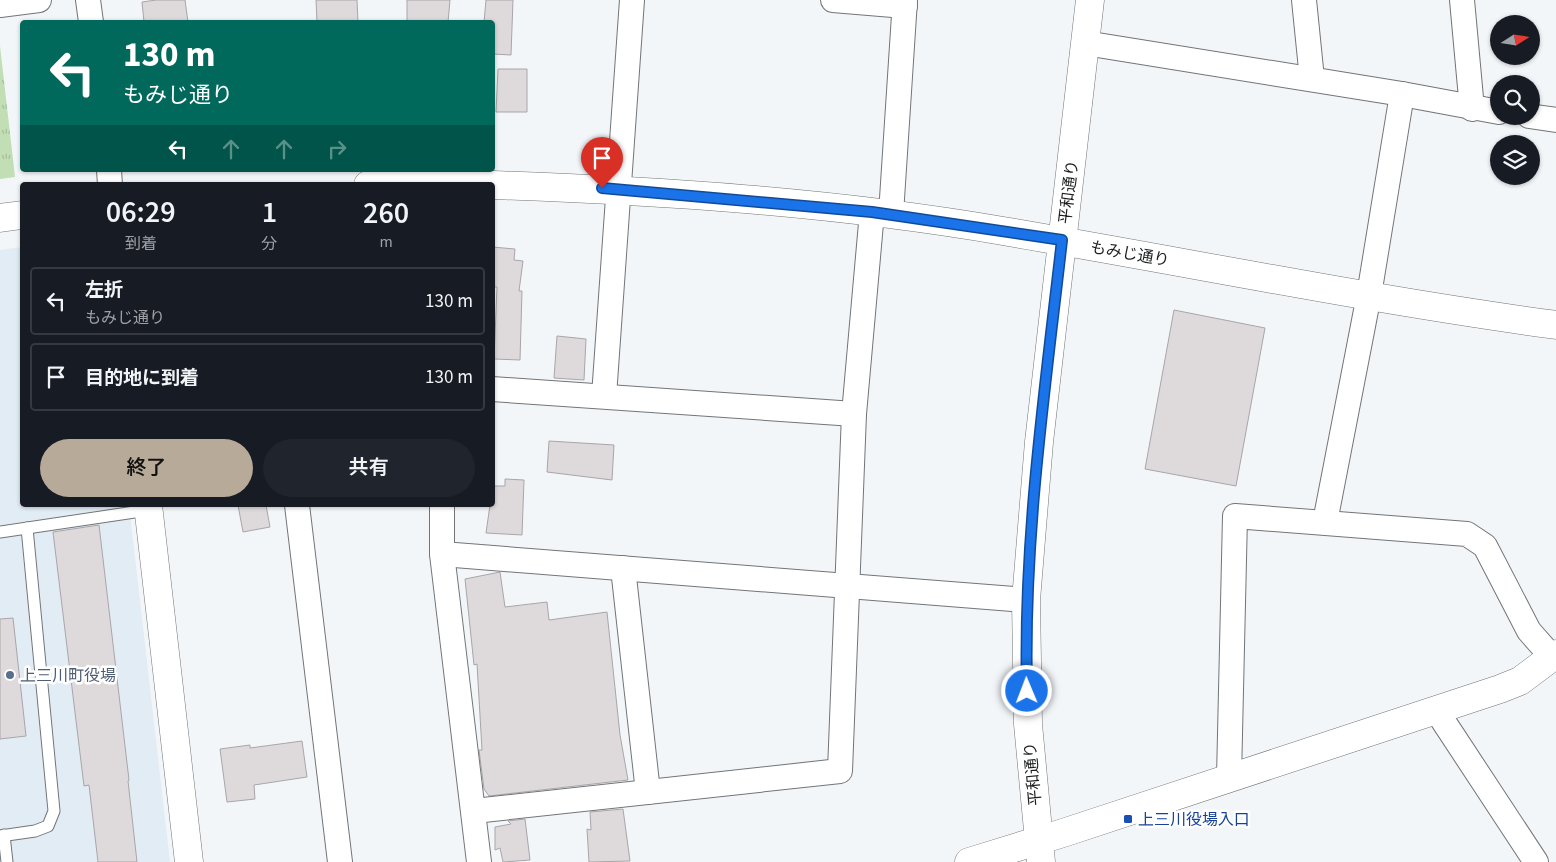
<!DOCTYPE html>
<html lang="ja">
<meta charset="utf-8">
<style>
body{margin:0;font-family:"Source Sans 3","Noto Sans JP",sans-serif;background:#20242c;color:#f1f3f6;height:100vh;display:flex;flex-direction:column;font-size:19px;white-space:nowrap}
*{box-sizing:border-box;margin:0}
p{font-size:16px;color:#9ea1a6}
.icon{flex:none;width:28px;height:28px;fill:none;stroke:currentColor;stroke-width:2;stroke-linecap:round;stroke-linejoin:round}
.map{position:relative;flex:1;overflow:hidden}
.drawer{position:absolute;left:20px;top:182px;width:475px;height:325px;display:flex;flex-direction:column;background:#171b24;border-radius:5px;box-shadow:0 1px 4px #0004}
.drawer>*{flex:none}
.top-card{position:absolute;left:20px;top:20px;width:475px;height:152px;border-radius:5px;box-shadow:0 1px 4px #0004;background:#00695c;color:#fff;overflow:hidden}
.needle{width:32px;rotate:78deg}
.buttons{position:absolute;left:1490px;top:15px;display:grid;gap:10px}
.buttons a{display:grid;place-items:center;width:50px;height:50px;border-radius:50%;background:#171b24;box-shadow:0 1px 4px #0004;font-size:25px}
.pin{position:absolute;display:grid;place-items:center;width:42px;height:42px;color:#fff;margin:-51px -21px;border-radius:50% 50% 50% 0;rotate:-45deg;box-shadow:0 0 5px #0007}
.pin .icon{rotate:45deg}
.me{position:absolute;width:55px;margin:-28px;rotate:359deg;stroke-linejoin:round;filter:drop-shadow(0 0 4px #0008)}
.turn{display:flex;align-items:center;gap:18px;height:105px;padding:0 20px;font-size:22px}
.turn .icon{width:65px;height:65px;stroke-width:2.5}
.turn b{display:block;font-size:35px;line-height:42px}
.lanes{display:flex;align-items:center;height:48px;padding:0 20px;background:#0003;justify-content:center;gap:25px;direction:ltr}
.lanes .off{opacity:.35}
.eta{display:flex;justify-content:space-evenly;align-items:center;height:85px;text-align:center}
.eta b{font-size:30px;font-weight:600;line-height:35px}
.cta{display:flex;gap:10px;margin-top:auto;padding:10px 20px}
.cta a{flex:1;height:58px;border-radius:30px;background:#b8aa99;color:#111;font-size:20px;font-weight:600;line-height:58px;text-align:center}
.cta a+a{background:#20242c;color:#f1f3f6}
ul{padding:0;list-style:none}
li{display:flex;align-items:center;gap:15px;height:68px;margin:0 10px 8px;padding:0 10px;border:2px solid #363941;border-radius:5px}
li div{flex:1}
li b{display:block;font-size:19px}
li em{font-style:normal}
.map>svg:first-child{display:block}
.built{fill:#e2ecf4}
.grass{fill:url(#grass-tufts)}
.building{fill:#dedadc;stroke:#a9a5a8}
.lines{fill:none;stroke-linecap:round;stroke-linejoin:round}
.service-casing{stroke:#727577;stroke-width:13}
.minor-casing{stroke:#727577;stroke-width:26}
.tertiary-casing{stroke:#727577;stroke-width:29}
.primary-casing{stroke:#727577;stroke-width:29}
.service{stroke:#fff;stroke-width:11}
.minor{stroke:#fff;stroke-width:24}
.tertiary{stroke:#fff;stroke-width:28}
.primary{stroke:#fff;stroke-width:28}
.route-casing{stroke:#114b97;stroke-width:12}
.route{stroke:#1a73e8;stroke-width:9}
.service-dot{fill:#5c6f8a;stroke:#fff;stroke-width:2}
.transit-dot{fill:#1a4fb4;stroke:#fff;stroke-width:2}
.labels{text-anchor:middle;stroke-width:5;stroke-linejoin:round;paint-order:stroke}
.street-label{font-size:16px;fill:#1d1e1f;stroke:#fff}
.service-label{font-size:16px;fill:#4e5e75;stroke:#fff;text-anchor:start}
.transit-label{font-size:16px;fill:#164399;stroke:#fff;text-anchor:start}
</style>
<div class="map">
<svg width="1556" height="862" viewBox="0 0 1556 862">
<defs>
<pattern id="grass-tufts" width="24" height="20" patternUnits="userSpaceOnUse" patternTransform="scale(1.25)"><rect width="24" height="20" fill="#c1deb4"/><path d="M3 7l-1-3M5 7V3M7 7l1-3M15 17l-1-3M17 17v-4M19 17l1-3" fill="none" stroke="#a5be9a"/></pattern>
</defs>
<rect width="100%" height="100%" fill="#f3f6f9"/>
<path class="built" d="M 22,247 L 22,505 L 129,505 L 170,862 L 0,862 L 0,250 Z"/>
<path class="grass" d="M 0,46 L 15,177 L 0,179 Z"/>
<g class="building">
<path d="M 156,0 L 185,0 L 188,22 L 144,22 L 142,2 Z"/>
<path d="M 316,0 L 357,0 L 358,22 L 317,22 Z"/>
<path d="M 407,0 L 450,0 L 448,22 L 407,22 Z"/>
<path d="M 486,0 L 513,0 L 511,55 L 492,54 L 492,22 L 484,22 Z"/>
<path d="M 498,69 L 527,69 L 527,112 L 496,112 Z"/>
<path d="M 492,247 L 515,249 L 514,260 L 523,261 L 519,291 L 522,291 L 520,360 L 494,359 L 497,287 L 492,287 Z"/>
<path d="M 1174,310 L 1265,328 L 1236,486 L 1145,469 Z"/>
<path d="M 557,336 L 586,339 L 584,380 L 554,378 Z"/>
<path d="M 549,441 L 614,445 L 612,480 L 547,472 Z"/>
<path d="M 505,479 L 524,480 L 522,535 L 486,533 L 490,505 L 492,505 L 492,486 L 505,486 Z"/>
<path d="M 238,505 L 266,505 L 270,527 L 243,532 Z"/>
<path d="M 99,525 L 129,780 L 128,781 L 137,862 L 98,862 L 89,785 L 84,786 L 53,532 Z"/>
<path d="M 500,572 L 505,607 L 547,602 L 549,620 L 607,612 L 620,735 L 628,780 L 489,796 L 484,789 L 479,750 L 482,750 L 477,664 L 474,665 L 465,579 Z"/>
<path d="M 13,618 L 26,736 L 0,739 L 0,619 Z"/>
<path d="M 302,741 L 307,777 L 254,785 L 255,799 L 227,802 L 220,749 L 250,745 L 250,748 Z"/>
<path d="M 623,809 L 630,861 L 589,862 L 587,829 L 591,830 L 590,812 Z"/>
<path d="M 525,819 L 530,860 L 503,862 L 500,848 L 495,850 L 495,827 L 511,824 L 508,821 Z"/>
</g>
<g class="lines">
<defs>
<g id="service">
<path d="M 0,532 L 148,510"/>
<path d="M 4,835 L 7,862"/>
<path d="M 0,836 L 35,831 L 48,826 L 54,811 L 27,528"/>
</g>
<g id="minor">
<path d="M 88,0 L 91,22"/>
<path d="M 833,0 L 905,6"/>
<path d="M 1304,0 L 1312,79"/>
<path d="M 1462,0 L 1472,109"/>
<path d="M 0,5 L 39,0"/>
<path d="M 1085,43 L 1402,94 L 1499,112"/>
<path d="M 1529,116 L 1556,120"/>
<path d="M 109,170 L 110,185"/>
<path d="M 891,214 L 905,0"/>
<path d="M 492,389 L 854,414"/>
<path d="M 604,396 L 632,0"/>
<path d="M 297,505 L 340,862"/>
<path d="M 442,505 L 442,554 L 479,862"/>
<path d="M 1325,522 L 1369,295 L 1402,94"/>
<path d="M 442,554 L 1026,600"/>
<path d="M 623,568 L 648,792"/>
<path d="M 1436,710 L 1536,862"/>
<path d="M 1229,778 L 1235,516 L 1467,534 L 1485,546 L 1529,631 L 1552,657"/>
<path d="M 474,811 L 840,771 L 854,414 L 872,212"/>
</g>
<g id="tertiary">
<path d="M 148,505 L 189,862"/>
<path d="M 969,862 L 1063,833 L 1500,689 L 1520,681 L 1556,654"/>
<path d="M 1041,862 L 1028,724 L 1026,600 L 1039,442 L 1090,0"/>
</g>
<g id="primary">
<path d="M 368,185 L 492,185"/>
<path d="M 492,185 C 663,191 834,202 1003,231 C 1187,262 1371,300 1556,325"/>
<path d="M 0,218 L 22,215"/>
</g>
</defs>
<use href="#service" class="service-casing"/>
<use href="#minor" class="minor-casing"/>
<use href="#tertiary" class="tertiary-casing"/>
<use href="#primary" class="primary-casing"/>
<use href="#service" class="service"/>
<use href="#minor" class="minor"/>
<use href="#tertiary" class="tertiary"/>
<use href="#primary" class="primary"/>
</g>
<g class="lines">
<defs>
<path id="route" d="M 602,188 L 872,212 L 1062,240 C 1045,390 1023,540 1027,691"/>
</defs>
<use href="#route" class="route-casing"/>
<use href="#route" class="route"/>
</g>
<circle class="service-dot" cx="10" cy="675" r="5"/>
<rect class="transit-dot" x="1123" y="814" width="10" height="10" rx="2.5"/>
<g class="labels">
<g class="street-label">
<text transform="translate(1068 192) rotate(-83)" y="6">平和通り</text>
<text transform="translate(1130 253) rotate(10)" y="6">もみじ通り</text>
<text transform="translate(1032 774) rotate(-95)" y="6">平和通り</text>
</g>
<g class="service-label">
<text x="20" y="681">上三川町役場</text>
</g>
<g class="transit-label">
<text x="1138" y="825">上三川役場入口</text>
</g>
</g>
</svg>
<div class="buttons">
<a><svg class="needle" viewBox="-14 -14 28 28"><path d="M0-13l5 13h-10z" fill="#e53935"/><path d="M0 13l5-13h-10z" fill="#9ea1a6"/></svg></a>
<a><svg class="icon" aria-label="search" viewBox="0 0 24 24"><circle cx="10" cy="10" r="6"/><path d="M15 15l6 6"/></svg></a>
<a><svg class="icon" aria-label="layers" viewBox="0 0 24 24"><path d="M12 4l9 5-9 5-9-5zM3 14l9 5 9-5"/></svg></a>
</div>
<div class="pin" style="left:602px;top:188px;background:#d93025"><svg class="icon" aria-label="arrive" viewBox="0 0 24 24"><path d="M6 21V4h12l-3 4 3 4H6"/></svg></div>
<svg class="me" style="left:1027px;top:691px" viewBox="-20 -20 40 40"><circle r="17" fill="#1a73e8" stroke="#fff" stroke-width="3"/><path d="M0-11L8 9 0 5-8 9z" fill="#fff"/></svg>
<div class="top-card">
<div class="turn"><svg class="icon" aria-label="left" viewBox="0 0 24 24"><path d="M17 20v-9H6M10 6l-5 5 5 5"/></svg><div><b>130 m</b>もみじ通り</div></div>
<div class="lanes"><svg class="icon" aria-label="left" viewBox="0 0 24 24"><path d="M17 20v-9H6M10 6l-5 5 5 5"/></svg><svg class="icon off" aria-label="ahead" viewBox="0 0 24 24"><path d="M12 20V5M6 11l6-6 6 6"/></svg><svg class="icon off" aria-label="ahead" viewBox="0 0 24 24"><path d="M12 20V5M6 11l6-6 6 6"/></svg><svg class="icon off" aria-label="right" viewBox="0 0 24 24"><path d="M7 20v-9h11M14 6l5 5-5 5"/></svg></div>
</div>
<section class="drawer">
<div class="eta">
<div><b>06:29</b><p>到着</p></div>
<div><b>1</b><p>分</p></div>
<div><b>260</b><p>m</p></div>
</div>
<ul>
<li><svg class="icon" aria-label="left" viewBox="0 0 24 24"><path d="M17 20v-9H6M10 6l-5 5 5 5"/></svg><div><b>左折</b><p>もみじ通り</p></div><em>130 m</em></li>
<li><svg class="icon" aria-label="arrive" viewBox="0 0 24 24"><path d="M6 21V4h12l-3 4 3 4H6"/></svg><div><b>目的地に到着</b></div><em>130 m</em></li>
</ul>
<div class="cta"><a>終了</a><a>共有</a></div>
</section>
</div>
